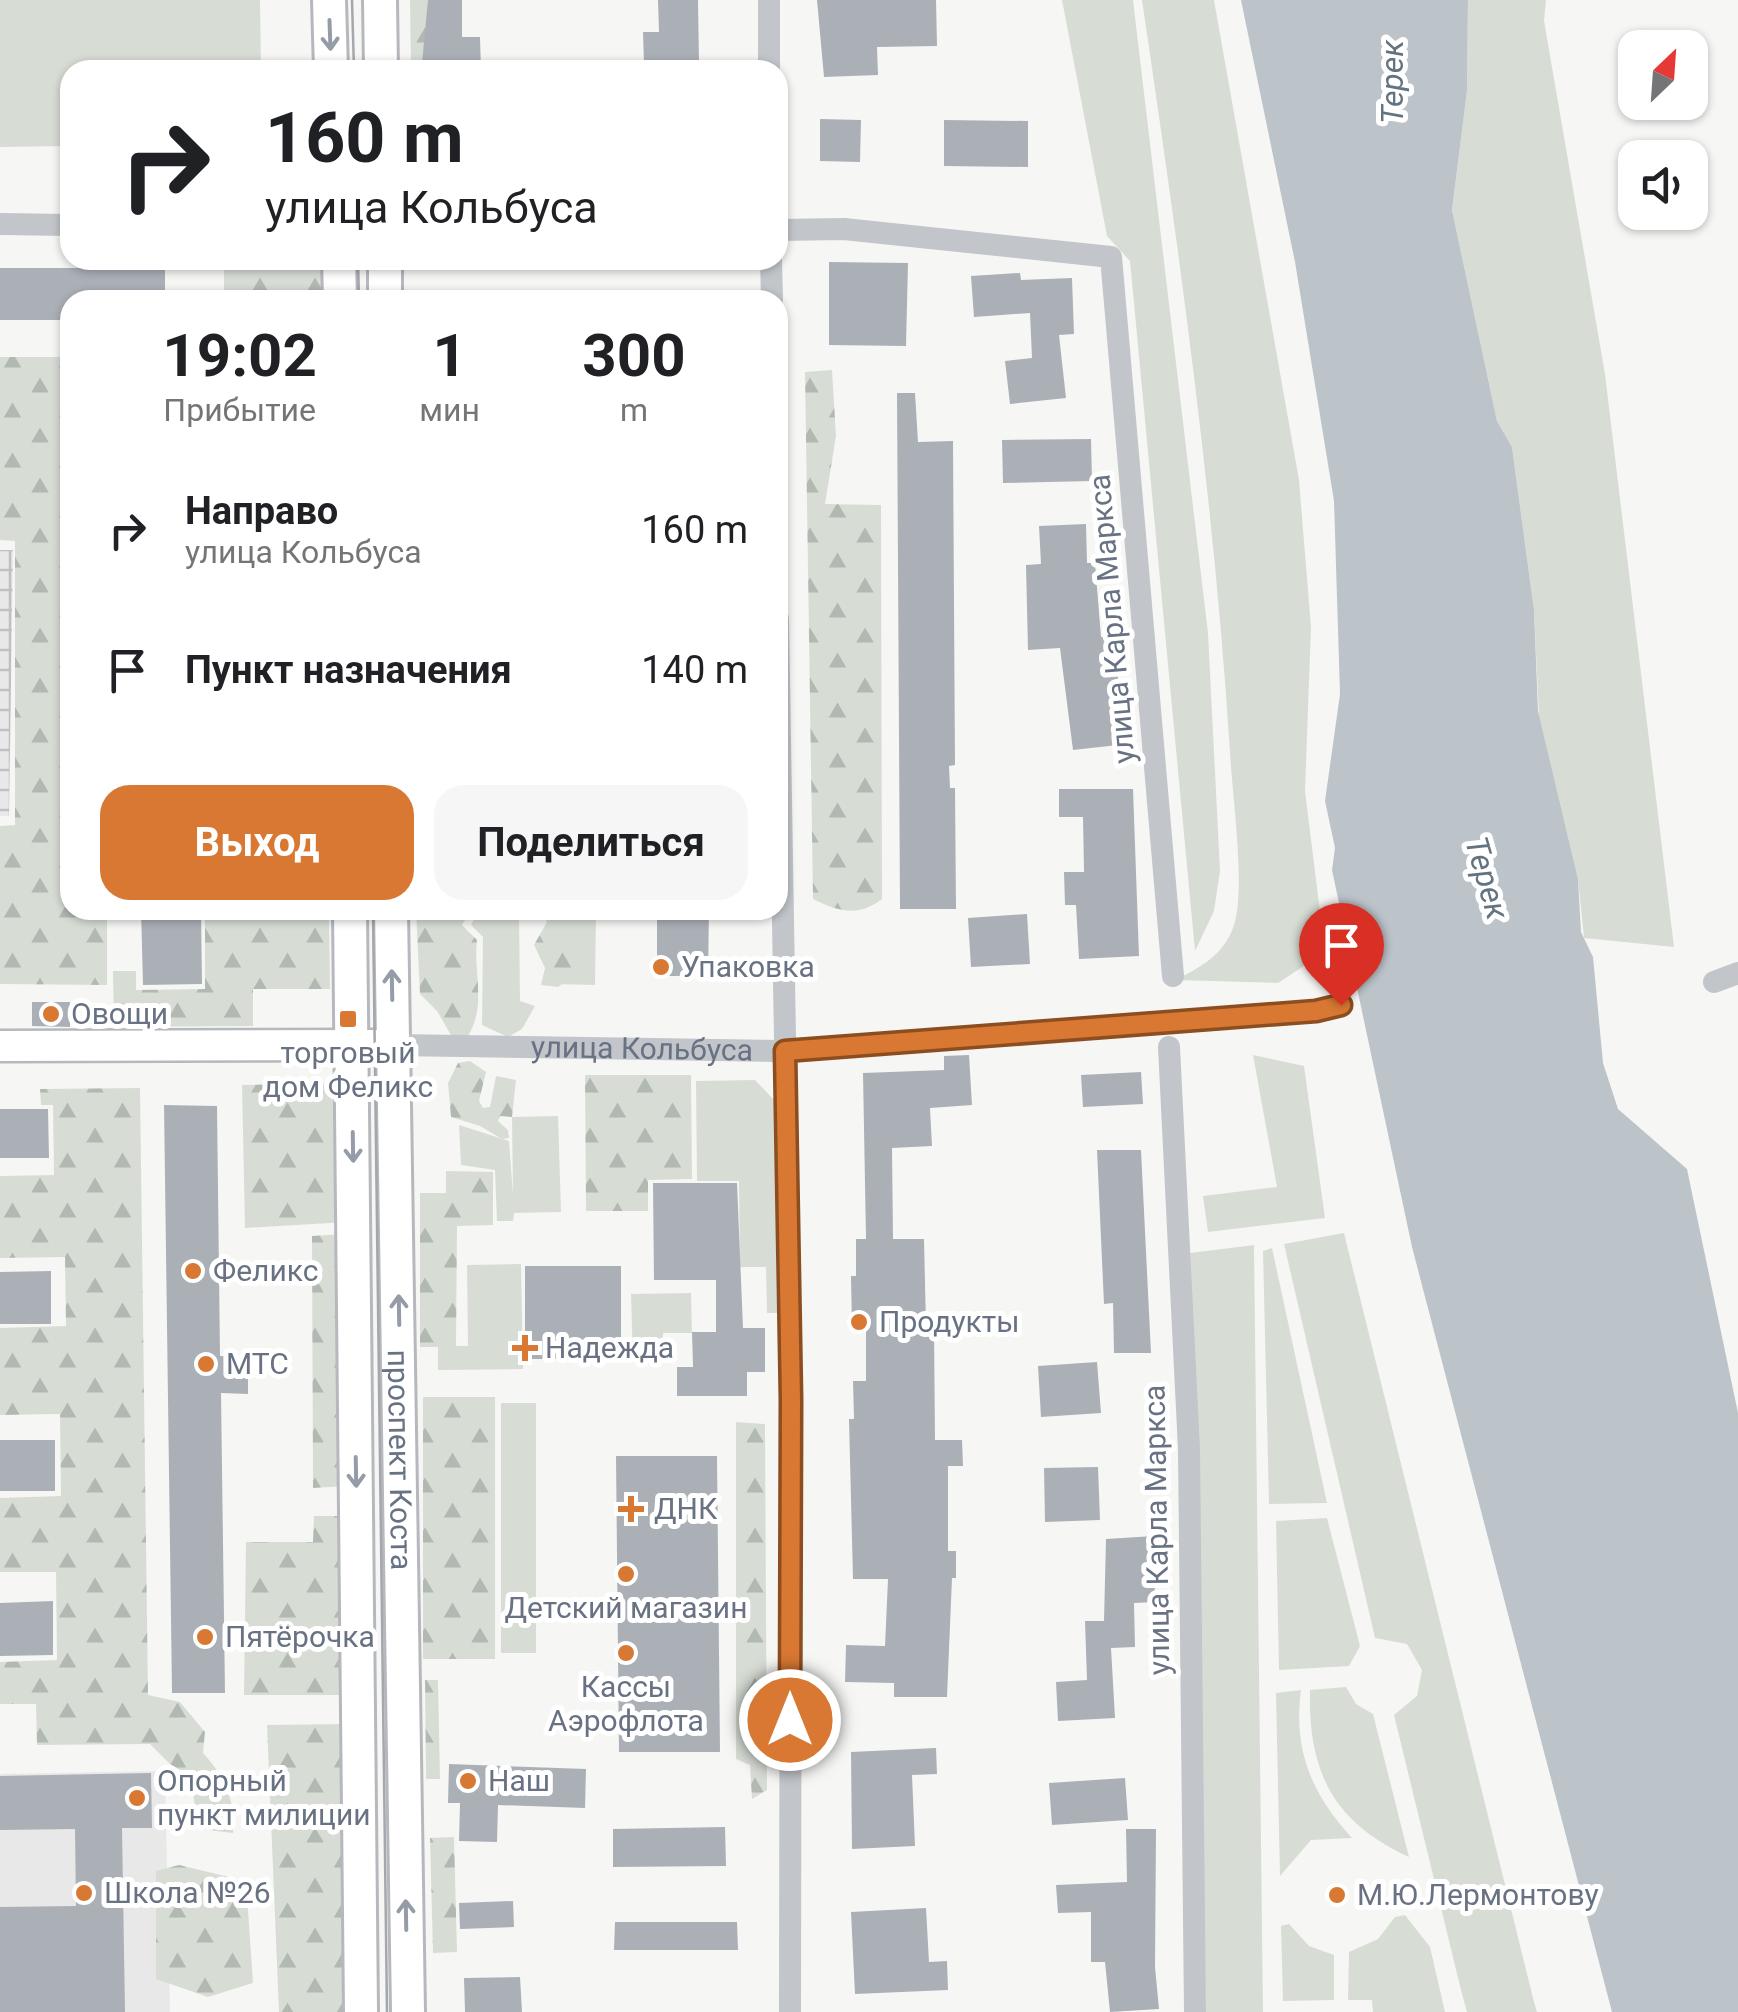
<!DOCTYPE html>
<html lang="ru">
<meta charset="utf-8">
<style>
body{margin:0;font-family:Roboto,sans-serif;background:#f6f6f6;color:#202124;height:100vh;display:flex;flex-direction:column;font-size:38px;white-space:nowrap}
*{box-sizing:border-box;margin:0}
p{font-size:32px;color:#757577}
.icon{flex:none;width:55px;height:55px;fill:none;stroke:currentColor;stroke-width:2;stroke-linecap:round;stroke-linejoin:round}
.map{position:relative;flex:1;overflow:hidden}
.panel{position:absolute;left:60px;top:290px;width:728px;height:630px;display:flex;flex-direction:column;background:#fff;border-radius:30px;box-shadow:0 2px 8px #0004}
.panel>*{flex:none}
.top-card{position:absolute;left:60px;top:60px;width:728px;height:210px;border-radius:30px;box-shadow:0 2px 8px #0004;background:#fff;color:#202124;overflow:hidden}
.needle{width:65px;rotate:25deg}
.tools{position:absolute;left:1618px;top:30px;display:grid;gap:20px}
.tools a{display:grid;place-items:center;width:90px;height:90px;border-radius:20px;background:#fff;box-shadow:0 2px 8px #0004;font-size:50px}
.pin{position:absolute;display:grid;place-items:center;width:85px;height:85px;color:#fff;margin:-102px -42px;border-radius:50% 50% 50% 0;rotate:-45deg;box-shadow:0 0 10px #0007}
.pin .icon{rotate:45deg}
.me{position:absolute;width:110px;margin:-55px;rotate:0deg;stroke-linejoin:round;filter:drop-shadow(0 0 8px #0008)}
.turn{display:flex;align-items:center;gap:35px;height:210px;padding:0 40px;font-size:45px}
.turn .icon{width:130px;height:130px;stroke-width:2.5}
.turn b{display:block;font-size:70px;line-height:85px}
.eta{display:flex;justify-content:space-evenly;align-items:center;height:170px;text-align:center}
.eta b{font-size:60px;font-weight:700;line-height:70px}
.cta{display:flex;gap:20px;margin-top:auto;padding:20px 40px}
.cta a{flex:1;height:115px;border-radius:30px;background:#d87832;color:#fff;font-size:40px;font-weight:700;line-height:115px;text-align:center}
.cta a+a{background:#f6f6f6;color:#202124}
ul{padding:0;list-style:none}
li{display:flex;align-items:center;gap:30px;height:140px;padding:0 40px}
li div{flex:1}
li b{display:block;font-size:38px}
li em{font-style:normal}
.map>svg:first-child{display:block}
.built{fill:#e7e8e7}
.industrial{fill:url(#industrial-grid)}
.green{fill:#d7ddd5}
.forest{fill:url(#forest-firs)}
.water{fill:#bcc4ca}
.building{fill:#abb0b7}
.lines{fill:none;stroke-linecap:round;stroke-linejoin:round}
.secondary-casing{stroke:#b5b8bd;stroke-width:35}
.primary-casing{stroke:#b6b8bd;stroke-width:38}
.street{stroke:#c2c5c9;stroke-width:22}
.secondary{stroke:#fff;stroke-width:30}
.primary{stroke:#fff;stroke-width:32}
.tram{stroke:#a4a7ae;stroke-width:2.5}
.oneway{stroke:#959ca8}
.route-casing{stroke:#8c4e20;stroke-width:25}
.route{stroke:#d87832;stroke-width:18}
.poi-dot{fill:#d87832;stroke:#fff;stroke-width:4}
.labels{text-anchor:middle;stroke-width:10;stroke-linejoin:round;paint-order:stroke}
.street-label{font-size:30px;fill:#687283;stroke:#fff}
.poi-label{font-size:30px;fill:#687283;stroke:#fff;text-anchor:start}
.water-label{font-size:32px;font-style:italic;fill:#63737f;stroke:#fff}
</style>
<div class="map">
<svg width="1738" height="2012" viewBox="0 0 1738 2012">
<defs>
<pattern id="industrial-grid" width="8" height="8" patternUnits="userSpaceOnUse" patternTransform="scale(2.5)"><rect width="8" height="8" fill="#e7e8e7"/><path d="M0 4h8M4 0v8" fill="none" stroke="#bfc0c1"/></pattern>
<pattern id="forest-firs" width="22" height="20" patternUnits="userSpaceOnUse" patternTransform="scale(2.5)"><rect width="22" height="20" fill="#d7ddd5"/><path d="M5 1l3.5 6h-7zM16 11l3.5 6h-7z" fill="#b2b8b2"/></pattern>
</defs>
<rect width="100%" height="100%" fill="#f6f7f4"/>
<path class="built" d="M 165,1771 L 170,2012 L 0,2012 L 0,1774 Z"/>
<path class="industrial" d="M 0,550 L 13,550 L 9,816 L 0,816 Z"/>
<g class="green">
<path d="M 0,0 L 260,0 L 261,70 L 70,70 L 70,146 L 0,147 Z"/>
<path d="M 1062,0 L 1133,0 L 1208,633 L 1220,871 L 1214,911 L 1195,951 L 1130,261 L 1107,236 Z"/>
<path d="M 1142,0 L 1214,0 L 1299,480 L 1311,627 L 1305,791 L 1325,952 L 1278,983 L 1176,980 C 1202,966 1224,955 1234,925 C 1246,887 1232,795 1230,752 C 1214,500 1179,250 1142,0 Z"/>
<path d="M 1468,0 L 1546,0 L 1544,21 L 1605,374 L 1674,947 L 1584,938 L 1578,879 L 1539,717 L 1534,610 L 1512,447 L 1497,421 L 1452,210 L 1467,91 Z"/>
<path d="M 479,910 L 519,910 L 520,1001 L 535,1006 L 522,1029 L 508,1037 L 482,1025 L 483,937 L 471,925 Z"/>
<path d="M 551,910 L 596,910 L 595,985 L 550,984 Z"/>
<path d="M 1253,1055 L 1304,1066 L 1325,1218 L 1208,1232 L 1203,1196 L 1277,1187 Z"/>
<path d="M 755,1080 L 775,1101 L 777,1313 L 767,1313 L 766,1267 L 740,1267 L 739,1181 L 697,1181 L 696,1081 Z"/>
<path d="M 558,1116 L 561,1212 L 514,1213 L 513,1221 L 497,1221 L 495,1170 L 461,1165 L 459,1125 L 509,1141 L 513,1195 L 512,1117 Z"/>
<path d="M 1344,1233 L 1534,2002 L 1537,2012 L 1467,2012 L 1461,1990 L 1394,1715 L 1417,1696 L 1422,1670 L 1407,1644 L 1375,1638 L 1284,1244 Z"/>
<path d="M 1254,1245 L 1263,2012 L 1206,2012 L 1190,1253 Z"/>
<path d="M 1272,1248 L 1327,1503 L 1269,1504 L 1263,1251 Z"/>
<path d="M 521,1264 L 523,1369 L 438,1370 L 438,1346 L 468,1346 L 467,1265 Z"/>
<path d="M 691,1293 L 692,1333 L 663,1333 L 663,1362 L 633,1363 L 631,1294 Z"/>
<rect x="501" y="1403" width="35" height="250"/>
<path d="M 1327,1518 L 1360,1646 L 1349,1666 L 1279,1670 L 1276,1521 Z"/>
<path d="M 1346,1687 L 1356,1704 L 1373,1714 L 1409,1857 C 1333,1822 1308,1772 1310,1690 Z"/>
<path d="M 1301,1690 C 1293,1751 1312,1794 1352,1838 L 1311,1840 L 1280,1876 L 1276,1693 Z"/>
<path d="M 1405,1915 L 1430,1947 L 1445,2012 L 1373,2012 L 1372,2000 L 1348,2000 L 1349,1952 L 1378,1939 L 1395,1917 Z"/>
<path d="M 1289,1924 L 1309,1946 L 1334,1955 L 1334,2000 L 1283,2001 L 1281,1926 Z"/>
</g>
<g class="forest">
<path d="M 410,0 L 447,0 L 448,70 L 411,70 Z"/>
<rect x="224" y="260" width="111" height="40"/>
<path d="M 0,357 L 70,357 L 70,910 L 107,910 L 107,985 L 0,984 L 0,826 L 15,825 L 15,541 L 0,540 Z"/>
<path d="M 832,370 L 836,436 L 825,504 L 881,505 L 882,899 C 859,917 838,912 813,899 L 805,372 Z"/>
<path d="M 205,910 L 329,910 L 330,989 L 253,989 L 253,1026 L 114,1027 L 113,971 L 136,971 L 136,990 L 205,989 Z"/>
<path d="M 416,910 L 471,910 L 462,925 L 477,940 C 473,973 487,1005 468,1036 L 451,1035 L 437,1011 L 420,994 Z"/>
<path d="M 541,910 L 572,910 C 557,935 566,940 578,961 L 575,974 L 558,987 L 541,985 L 545,968 L 534,945 L 547,922 Z"/>
<path d="M 470,1061 L 486,1072 L 479,1101 L 483,1108 L 490,1107 L 496,1076 L 516,1080 L 512,1117 L 500,1116 L 498,1121 L 508,1130 L 509,1138 L 502,1139 L 480,1126 L 451,1117 L 448,1083 L 458,1063 Z"/>
<path d="M 585,1075 L 691,1075 L 692,1179 L 648,1180 L 648,1211 L 586,1211 Z"/>
<path d="M 344,1083 L 347,1222 L 245,1228 L 242,1085 Z"/>
<path d="M 140,1088 L 148,1695 L 180,1702 L 205,1732 L 203,1753 C 226,1778 235,1800 233,1833 L 199,1829 L 190,1776 L 170,1764 L 150,1744 L 37,1745 L 36,1704 L 0,1704 L 0,1662 L 57,1660 L 56,1572 L 0,1572 L 0,1498 L 61,1496 L 60,1414 L 0,1415 L 0,1328 L 66,1326 L 65,1257 L 0,1258 L 0,1176 L 54,1175 L 53,1105 L 41,1105 L 40,1089 Z"/>
<path d="M 446,1171 L 493,1172 L 493,1225 L 457,1226 L 456,1347 L 420,1347 L 420,1193 L 446,1193 Z"/>
<path d="M 343,1234 L 347,1486 L 313,1488 L 312,1236 Z"/>
<rect x="423" y="1397" width="72" height="262"/>
<path d="M 736,1422 L 765,1424 L 767,1790 L 752,1799 L 750,1765 L 736,1759 Z"/>
<path d="M 314,1516 L 347,1516 L 347,1695 L 244,1695 L 246,1542 L 313,1542 Z"/>
<path d="M 425,1680 L 438,1680 L 440,1779 L 426,1779 Z"/>
<path d="M 349,1724 L 346,2012 L 279,2012 L 267,1725 Z"/>
<path d="M 454,1837 L 457,1952 L 433,1953 L 430,1838 Z"/>
<path d="M 179,1865 L 246,1881 L 253,1983 L 208,1997 L 156,1979 L 156,1871 Z"/>
</g>
<path class="water" d="M 1241,0 L 1468,0 L 1467,91 L 1452,210 L 1497,421 L 1512,447 L 1534,610 L 1538,711 L 1578,879 L 1581,932 L 1593,957 L 1603,1063 L 1618,1109 L 1687,1169 L 1738,1413 L 1738,2012 L 1612,2012 L 1412,1247 L 1332,870 L 1335,848 L 1325,801 L 1340,694 L 1334,501 L 1295,262 Z"/>
<g class="building">
<path d="M 428,0 L 462,0 L 462,37 L 480,37 L 481,70 L 429,70 L 429,64 L 422,63 Z"/>
<path d="M 658,0 L 698,0 L 699,63 L 644,64 L 643,32 L 659,32 Z"/>
<path d="M 817,0 L 936,0 L 937,46 L 877,47 L 878,75 L 824,77 Z"/>
<path d="M 820,119 L 861,120 L 860,162 L 820,161 Z"/>
<path d="M 944,120 L 1028,121 L 1028,167 L 944,166 Z"/>
<path d="M 829,262 L 908,263 L 906,346 L 829,345 Z"/>
<path d="M 0,268 L 165,268 L 165,300 L 70,300 L 70,320 L 0,320 Z"/>
<path d="M 1020,273 L 1021,280 L 1072,278 L 1074,334 L 1059,335 L 1066,398 L 1010,404 L 1005,361 L 1032,358 L 1030,313 L 974,317 L 971,276 Z"/>
<path d="M 897,393 L 915,393 L 918,442 L 953,441 L 955,765 L 949,766 L 950,788 L 955,788 L 956,909 L 900,909 Z"/>
<path d="M 1091,439 L 1092,481 L 1003,483 L 1002,440 Z"/>
<path d="M 1086,524 L 1087,563 L 1095,563 L 1101,637 L 1118,636 L 1120,664 L 1116,664 L 1127,744 L 1073,750 L 1060,648 L 1028,650 L 1026,565 L 1041,564 L 1039,526 Z"/>
<path d="M 1059,789 L 1133,789 L 1139,956 L 1079,959 L 1076,905 L 1065,905 L 1064,872 L 1084,872 L 1083,817 L 1059,817 Z"/>
<path d="M 141,910 L 201,910 L 202,984 L 143,985 Z"/>
<path d="M 657,910 L 709,910 L 708,976 L 657,976 Z"/>
<path d="M 1027,914 L 1030,964 L 971,967 L 968,918 Z"/>
<path d="M 32,1002 L 70,1002 L 70,1027 L 32,1026 Z"/>
<path d="M 969,1055 L 972,1105 L 930,1108 L 932,1146 L 892,1148 L 893,1239 L 924,1239 L 926,1327 L 934,1327 L 935,1440 L 962,1440 L 963,1466 L 948,1466 L 948,1551 L 956,1551 L 956,1578 L 952,1578 L 947,1697 L 894,1697 L 894,1683 L 845,1682 L 846,1645 L 885,1646 L 888,1579 L 853,1579 L 849,1419 L 854,1419 L 853,1381 L 866,1381 L 866,1328 L 852,1328 L 851,1276 L 856,1276 L 856,1239 L 866,1239 L 863,1073 L 944,1070 L 944,1056 Z"/>
<path d="M 1141,1072 L 1143,1104 L 1083,1107 L 1081,1075 Z"/>
<path d="M 164,1105 L 217,1106 L 220,1356 L 248,1357 L 248,1394 L 221,1393 L 225,1693 L 172,1693 Z"/>
<path d="M 0,1109 L 48,1109 L 49,1158 L 0,1158 Z"/>
<path d="M 1097,1150 L 1141,1150 L 1151,1353 L 1114,1353 L 1113,1303 L 1104,1304 Z"/>
<path d="M 653,1183 L 737,1183 L 743,1328 L 765,1328 L 765,1372 L 747,1372 L 747,1396 L 677,1396 L 677,1367 L 693,1367 L 692,1332 L 716,1332 L 716,1280 L 654,1280 Z"/>
<rect x="525" y="1266" width="96" height="93"/>
<path d="M 51,1271 L 51,1324 L 0,1324 L 0,1272 Z"/>
<path d="M 1097,1362 L 1101,1413 L 1041,1417 L 1038,1366 Z"/>
<rect x="0" y="1440" width="55" height="51"/>
<path d="M 616,1456 L 717,1456 L 720,1752 L 619,1752 Z"/>
<path d="M 1098,1467 L 1100,1520 L 1045,1522 L 1044,1468 Z"/>
<path d="M 1154,1536 L 1155,1602 L 1134,1603 L 1135,1647 L 1111,1648 L 1115,1718 L 1058,1721 L 1056,1682 L 1087,1680 L 1085,1621 L 1104,1621 L 1106,1539 Z"/>
<path d="M 53,1601 L 53,1655 L 0,1656 L 0,1603 Z"/>
<path d="M 936,1748 L 937,1774 L 912,1775 L 915,1846 L 852,1849 L 851,1752 Z"/>
<path d="M 449,1764 L 586,1769 L 585,1808 L 498,1805 L 497,1842 L 459,1841 L 460,1803 L 448,1803 Z"/>
<path d="M 151,1773 L 152,1828 L 122,1828 L 125,2012 L 0,2012 L 0,1907 L 76,1906 L 75,1829 L 0,1830 L 0,1776 Z"/>
<path d="M 1125,1778 L 1128,1820 L 1052,1825 L 1049,1783 Z"/>
<path d="M 725,1827 L 726,1866 L 613,1867 L 613,1829 Z"/>
<path d="M 1126,1829 L 1156,1829 L 1155,1967 L 1159,2009 L 1110,2012 L 1105,1962 L 1091,1962 L 1091,1912 L 1058,1913 L 1056,1885 L 1127,1882 Z"/>
<path d="M 513,1901 L 514,1927 L 460,1929 L 459,1903 Z"/>
<path d="M 926,1908 L 929,1962 L 947,1961 L 948,1990 L 855,1994 L 851,1912 Z"/>
<path d="M 615,1922 L 737,1922 L 738,1950 L 614,1950 Z"/>
<path d="M 520,1977 L 522,2012 L 465,2012 L 464,1978 Z"/>
</g>
<g class="lines">
<defs>
<path id="secondary" d="M 0,1046 L 394,1045"/>
<g id="primary">
<path d="M 329,0 L 331,70"/>
<path d="M 380,0 L 381,70"/>
<path d="M 339,260 L 340,300"/>
<path d="M 385,260 L 385,300"/>
<path d="M 350,910 L 361,2012"/>
<path id="s2" d="M 391,910 L 408,2012"/>
</g>
</defs>
<use href="#secondary" class="secondary-casing"/>
<use href="#primary" class="primary-casing"/>
<g class="street">
<path d="M 769,0 L 769,70"/>
<path d="M 0,224 L 70,225"/>
<path d="M 778,230 L 844,229 L 1111,257 L 1173,976"/>
<path d="M 771,260 L 772,300"/>
<path d="M 778,619 L 791,1400 L 790,2012"/>
<path d="M 1714,982 L 1738,973"/>
<path id="s1" d="M 394,1045 L 785,1051 L 1316,1011 L 1341,1005"/>
<path d="M 1169,1047 L 1189,1449 L 1195,2012"/>
</g>
<use href="#secondary" class="secondary"/>
<use href="#primary" class="primary"/>
<g class="tram">
<path d="M 352,0 L 354,70"/>
<path d="M 358,260 L 359,300"/>
<path d="M 373,910 L 387,2012"/>
</g>
</g>
<defs><path id="oneway-shaft" d="M-6 0H5M1.5-3L5.5 0L1.5 3" fill="none" stroke-width="1.6" stroke-linecap="round" stroke-linejoin="round" transform="scale(2.5)"/></defs>
<g class="oneway">
<use href="#oneway-shaft" transform="translate(330 35) rotate(88)"/>
<use href="#oneway-shaft" transform="translate(392 985) rotate(-91)"/>
<use href="#oneway-shaft" transform="translate(353 1147) rotate(89)"/>
<use href="#oneway-shaft" transform="translate(399 1310) rotate(-91)"/>
<use href="#oneway-shaft" transform="translate(356 1472) rotate(89)"/>
<use href="#oneway-shaft" transform="translate(406 1915) rotate(-91)"/>
</g>
<g class="lines">
<defs>
<path id="route" d="M 790,1720 L 791,1400 L 785,1051 L 1316,1011 L 1341,1005"/>
</defs>
<use href="#route" class="route-casing"/>
<use href="#route" class="route"/>
</g>
<g class="poi-dot">
<circle cx="661" cy="967" r="10"/>
<circle cx="51" cy="1014" r="10"/>
<rect x="338" y="1009" width="20" height="20" rx="5"/>
<circle cx="193" cy="1271" r="10"/>
<circle cx="859" cy="1322" r="10"/>
<path d="M520 1333h10v10h10v10h-10v10h-10v-10h-10v-10h10z"/>
<circle cx="206" cy="1364" r="10"/>
<path d="M626 1494h10v10h10v10h-10v10h-10v-10h-10v-10h10z"/>
<circle cx="626" cy="1574" r="10"/>
<circle cx="205" cy="1637" r="10"/>
<circle cx="626" cy="1653" r="10"/>
<circle cx="468" cy="1781" r="10"/>
<circle cx="137" cy="1798" r="10"/>
<circle cx="84" cy="1893" r="10"/>
<circle cx="1337" cy="1895" r="10"/>
</g>
<g class="labels">
<g class="street-label">
<text transform="translate(1112 619) rotate(-95)" y="10">улица Карла Маркса</text>
<text dy="10" stroke="none"><textPath href="#s1" startOffset="248">улица Кольбуса</textPath></text>
<text dy="10" stroke="none"><textPath href="#s2" startOffset="550">проспект Коста</textPath></text>
<text transform="translate(1157 1530) rotate(-91)" y="10">улица Карла Маркса</text>
</g>
<g class="poi-label">
<text x="681" y="977">Упаковка</text>
<text x="71" y="1024">Овощи</text>
<text x="348" y="1063" text-anchor="middle">торговый<tspan x="348" dy="34">дом Феликс</tspan></text>
<text x="213" y="1281">Феликс</text>
<text x="879" y="1332">Продукты</text>
<text x="545" y="1358">Надежда</text>
<text x="226" y="1374">МТС</text>
<text x="654" y="1519">ДНК</text>
<text x="626" y="1618" text-anchor="middle">Детский магазин</text>
<text x="225" y="1647">Пятёрочка</text>
<text x="626" y="1697" text-anchor="middle">Кассы<tspan x="626" dy="34">Аэрофлота</tspan></text>
<text x="157" y="1791">Опорный<tspan x="157" dy="34">пункт милиции</tspan></text>
<text x="488" y="1791">Наш</text>
<text x="104" y="1903">Школа №26</text>
<text x="1357" y="1905">М.Ю.Лермонтову</text>
</g>
<g class="water-label">
<text transform="translate(1392 82) rotate(-90)" y="11">Терек</text>
<text transform="translate(1487 878) rotate(74)" y="11">Терек</text>
</g>
</g>
</svg>
<div class="tools">
<a><svg class="needle" viewBox="-14 -14 28 28"><path d="M0-13l5 13h-10z" fill="#e53935"/><path d="M0 13l5-13h-10z" fill="#757577"/></svg></a>
<a><svg class="icon" aria-label="sound" viewBox="0 0 24 24"><path d="M4 9h4l5-4v14l-5-4H4zM17 9q2 3 0 6"/></svg></a>
</div>
<div class="pin" style="left:1341px;top:1005px;background:#d93025"><svg class="icon" aria-label="arrive" viewBox="0 0 24 24"><path d="M6 21V4h12l-3 4 3 4H6"/></svg></div>
<svg class="me" style="left:790px;top:1720px" viewBox="-20 -20 40 40"><circle r="17" fill="#d87832" stroke="#fff" stroke-width="3"/><path d="M0-11L8 9 0 5-8 9z" fill="#fff"/></svg>
<div class="top-card">
<div class="turn"><svg class="icon" aria-label="right" viewBox="0 0 24 24"><path d="M7 20v-9h11M14 6l5 5-5 5"/></svg><div><b>160 m</b>улица Кольбуса</div></div>
</div>
<section class="panel">
<div class="eta">
<div><b>19:02</b><p>Прибытие</p></div>
<div><b>1</b><p>мин</p></div>
<div><b>300</b><p>m</p></div>
</div>
<ul>
<li><svg class="icon" aria-label="right" viewBox="0 0 24 24"><path d="M7 20v-9h11M14 6l5 5-5 5"/></svg><div><b>Направо</b><p>улица Кольбуса</p></div><em>160 m</em></li>
<li><svg class="icon" aria-label="arrive" viewBox="0 0 24 24"><path d="M6 21V4h12l-3 4 3 4H6"/></svg><div><b>Пункт назначения</b></div><em>140 m</em></li>
</ul>
<div class="cta"><a>Выход</a><a>Поделиться</a></div>
</section>
</div>
